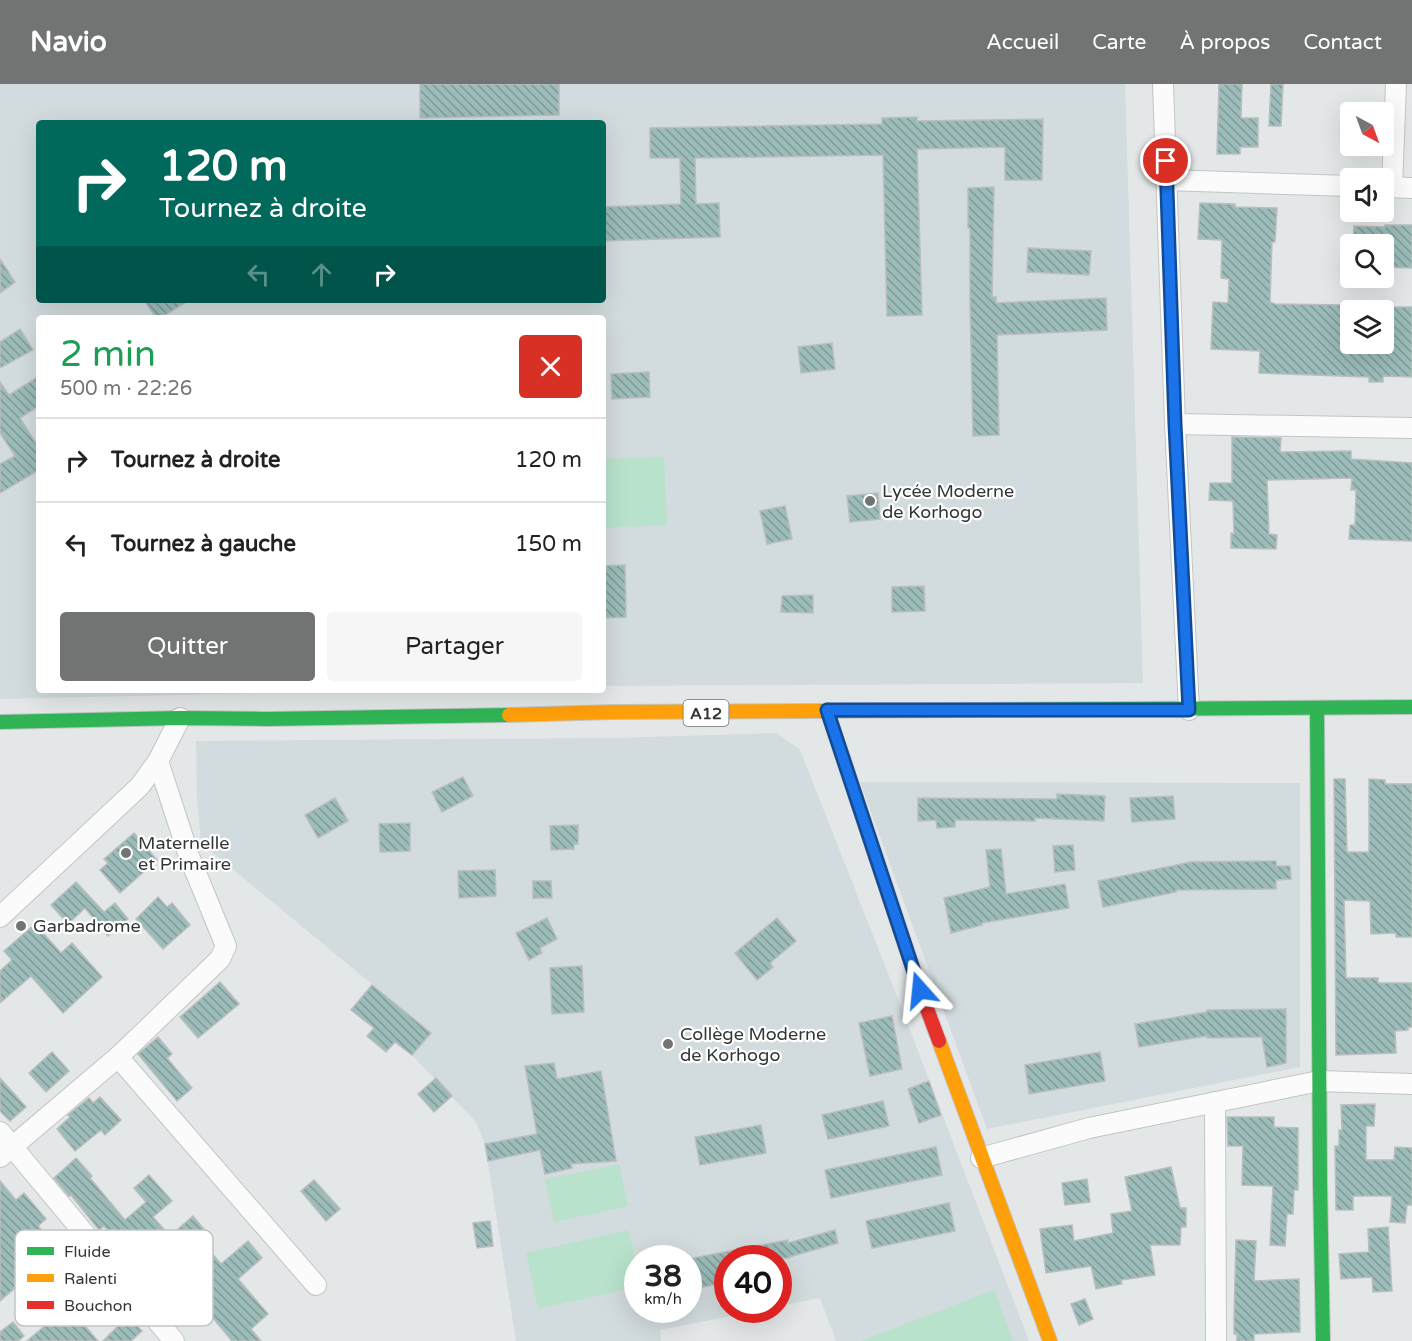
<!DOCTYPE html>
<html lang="fr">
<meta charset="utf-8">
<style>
body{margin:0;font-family:"Varela Round",sans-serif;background:#f6f6f6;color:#222;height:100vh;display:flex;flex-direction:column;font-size:22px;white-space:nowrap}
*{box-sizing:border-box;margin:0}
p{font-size:20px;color:#767676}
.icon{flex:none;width:33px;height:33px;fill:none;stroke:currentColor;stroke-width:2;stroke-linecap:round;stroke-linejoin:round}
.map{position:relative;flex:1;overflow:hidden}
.sheet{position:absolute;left:36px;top:231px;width:570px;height:378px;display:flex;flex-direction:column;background:#fff;border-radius:6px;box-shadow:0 6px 24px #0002}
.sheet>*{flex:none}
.top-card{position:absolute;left:36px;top:36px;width:570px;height:183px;border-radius:6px;box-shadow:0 6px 24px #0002;background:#00695c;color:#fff;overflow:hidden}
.needle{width:39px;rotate:139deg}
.buttons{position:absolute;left:1340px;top:18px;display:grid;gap:12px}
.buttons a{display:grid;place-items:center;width:54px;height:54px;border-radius:6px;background:#fff;box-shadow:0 6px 24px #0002;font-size:30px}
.speed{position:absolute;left:624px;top:1161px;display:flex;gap:12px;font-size:30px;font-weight:700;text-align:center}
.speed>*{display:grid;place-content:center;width:78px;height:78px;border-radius:50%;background:#fff;box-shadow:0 6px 24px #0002;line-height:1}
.speed small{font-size:15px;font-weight:400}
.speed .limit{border:9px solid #d22;background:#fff;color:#111}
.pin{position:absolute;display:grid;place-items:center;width:51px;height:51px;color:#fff;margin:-26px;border:3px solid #fff;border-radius:50%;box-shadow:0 2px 6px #0007}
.me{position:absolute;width:66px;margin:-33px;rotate:342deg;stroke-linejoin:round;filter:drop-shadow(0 0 4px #0008)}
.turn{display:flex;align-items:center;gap:21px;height:126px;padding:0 24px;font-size:27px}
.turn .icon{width:78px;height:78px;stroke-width:2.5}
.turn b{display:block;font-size:42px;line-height:51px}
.lanes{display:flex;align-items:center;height:57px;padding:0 24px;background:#0003;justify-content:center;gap:30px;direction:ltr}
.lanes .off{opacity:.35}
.round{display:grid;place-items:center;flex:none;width:63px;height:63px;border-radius:6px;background:#f6f6f6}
.headline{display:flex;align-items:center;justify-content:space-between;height:102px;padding:0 24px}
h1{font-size:36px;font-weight:600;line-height:45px;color:#1e9e55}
.button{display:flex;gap:12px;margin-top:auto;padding:12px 24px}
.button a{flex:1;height:69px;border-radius:6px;background:#727474;color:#fff;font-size:24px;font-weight:600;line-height:69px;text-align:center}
.button a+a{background:#f6f6f6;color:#222}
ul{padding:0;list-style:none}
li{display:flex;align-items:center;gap:18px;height:84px;padding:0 24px;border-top:2px solid #e0e0e0}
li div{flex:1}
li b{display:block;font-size:22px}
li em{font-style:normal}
header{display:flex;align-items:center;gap:36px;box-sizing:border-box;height:84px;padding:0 30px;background:#727474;color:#fff}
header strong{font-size:28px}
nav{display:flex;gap:33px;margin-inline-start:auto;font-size:21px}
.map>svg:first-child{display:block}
.built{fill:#d2dbdd;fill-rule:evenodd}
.green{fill:#b8e2cb}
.building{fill:url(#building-back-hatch);stroke:#bbbdbe;stroke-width:1.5}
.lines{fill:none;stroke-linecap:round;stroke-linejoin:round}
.street-casing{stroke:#c3c5c5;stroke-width:22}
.fast-casing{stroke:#c3c5c5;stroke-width:16}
.slow-casing{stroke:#c3c5c5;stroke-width:16}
.jam-casing{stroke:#c3c5c5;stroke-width:16}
.street{stroke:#fbfbfc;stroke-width:20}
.fast{stroke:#30b455;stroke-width:14}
.slow{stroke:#ff9f0a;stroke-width:14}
.jam{stroke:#e5322d;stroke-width:14}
.route-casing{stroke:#114b97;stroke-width:15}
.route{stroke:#1a73e8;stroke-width:10}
.poi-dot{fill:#727474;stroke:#fff;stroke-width:2}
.labels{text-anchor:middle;stroke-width:4.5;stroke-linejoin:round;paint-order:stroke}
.shield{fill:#fff;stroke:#717272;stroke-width:1.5}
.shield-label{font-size:16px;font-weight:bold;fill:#343636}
.poi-label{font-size:18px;fill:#343636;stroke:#fff;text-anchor:start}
.key{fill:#fff;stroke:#c2c3c3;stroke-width:1.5}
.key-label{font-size:16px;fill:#343636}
</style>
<header>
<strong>Navio</strong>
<nav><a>Accueil</a><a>Carte</a><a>À propos</a><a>Contact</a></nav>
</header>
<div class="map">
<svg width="1412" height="1257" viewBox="0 0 1412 1257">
<defs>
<pattern id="building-back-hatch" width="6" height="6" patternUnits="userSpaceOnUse" patternTransform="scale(1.5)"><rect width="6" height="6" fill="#9bbcb9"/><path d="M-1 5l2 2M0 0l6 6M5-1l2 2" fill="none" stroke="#7f9a97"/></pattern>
</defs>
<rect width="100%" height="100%" fill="#e4e7e8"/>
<g class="built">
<path d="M 0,0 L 1125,0 L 1143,599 L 603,602 L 603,234 L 39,234 L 39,606 L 396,606 L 0,615 ZM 39,39 L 603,39 L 603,216 L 39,216 Z"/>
<path d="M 777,649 L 800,666 L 897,912 L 1029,1257 L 836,1257 L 820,1214 L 779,1222 L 778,1174 L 728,1174 L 728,1226 L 762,1226 L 660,1246 L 661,1257 L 516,1257 L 485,1060 L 476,1038 L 412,971 L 431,949 L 201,759 L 197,713 L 196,657 L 614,654 ZM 638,1174 L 688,1174 L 688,1226 L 638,1226 Z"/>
<path d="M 860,698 L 1300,699 L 1300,983 L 987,1045 Z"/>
</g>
<g class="green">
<path d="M 664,373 L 667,441 L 603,444 L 603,375 Z"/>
<path d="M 619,1080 L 628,1122 L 554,1138 L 545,1096 Z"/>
<path d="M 629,1146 L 637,1184 L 637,1203 L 538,1225 L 526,1169 Z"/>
<path d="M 994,1206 L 1013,1257 L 861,1257 Z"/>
</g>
<g class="building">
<path d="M 420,0 L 559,0 L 559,31 L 420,34 Z"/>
<path d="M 1219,0 L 1242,0 L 1241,34 L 1258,34 L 1258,63 L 1240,63 L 1240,70 L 1217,70 Z"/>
<path d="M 1271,0 L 1283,0 L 1281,42 L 1269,42 Z"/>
<path d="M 917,33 L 917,37 L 1043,35 L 1042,96 L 1005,96 L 1005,63 L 917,65 L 922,231 L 887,232 L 883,71 L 695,74 L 696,120 L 719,119 L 720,153 L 603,157 L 603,123 L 681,120 L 680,74 L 650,74 L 650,44 L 882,40 L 882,34 Z"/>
<path d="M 994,103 L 992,213 L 996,213 L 996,219 L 1106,214 L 1107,246 L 997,251 L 999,351 L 973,352 L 970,218 L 970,144 L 968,144 L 968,104 Z"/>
<path d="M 1200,119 L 1235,120 L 1235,123 L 1277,124 L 1275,158 L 1272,158 L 1270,218 L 1275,220 L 1347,221 L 1347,235 L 1342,235 L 1341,260 L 1383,260 L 1383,223 L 1412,223 L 1412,293 L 1383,292 L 1383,298 L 1369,298 L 1369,293 L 1259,289 L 1260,267 L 1211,265 L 1213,218 L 1228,219 L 1229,195 L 1221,194 L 1222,156 L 1198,155 Z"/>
<path d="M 1385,141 L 1412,141 L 1412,184 L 1383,183 L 1383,160 L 1353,160 L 1354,142 L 1385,143 Z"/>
<path d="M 1028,164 L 1091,167 L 1089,191 L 1027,188 Z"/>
<path d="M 0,175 L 15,198 L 0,209 Z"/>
<path d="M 144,216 L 190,216 L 160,234 L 156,234 Z"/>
<path d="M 20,245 L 33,266 L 0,284 L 0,258 Z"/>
<path d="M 832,259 L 835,285 L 801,289 L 798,263 Z"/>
<path d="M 649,288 L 650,313 L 612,315 L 611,290 Z"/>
<path d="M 39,292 L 39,322 L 20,334 L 39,364 L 39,386 L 0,409 L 0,380 L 15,372 L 0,349 L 0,298 L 9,311 Z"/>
<path d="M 1232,353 L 1281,354 L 1280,368 L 1351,367 L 1351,375 L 1412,379 L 1412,457 L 1349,455 L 1350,441 L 1355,441 L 1356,406 L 1351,406 L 1352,394 L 1267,396 L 1269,450 L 1277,451 L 1276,465 L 1231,464 L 1231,449 L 1234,450 L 1233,417 L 1209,416 L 1210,399 L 1232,399 Z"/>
<path d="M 878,409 L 880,435 L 850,438 L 847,412 Z"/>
<path d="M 785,422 L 792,455 L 767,460 L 760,427 Z"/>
<path d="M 625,481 L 626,533 L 603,534 L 603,482 Z"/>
<path d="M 924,502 L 925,527 L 892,528 L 892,503 Z"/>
<path d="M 813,511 L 813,529 L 781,528 L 782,512 Z"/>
<path d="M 463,693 L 473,712 L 442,728 L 432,708 Z"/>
<path d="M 1334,695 L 1345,695 L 1347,768 L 1369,768 L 1369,695 L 1385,696 L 1385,700 L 1412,700 L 1412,853 L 1396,853 L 1396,849 L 1371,850 L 1370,817 L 1344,816 L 1346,894 L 1378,894 L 1378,899 L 1412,899 L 1412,943 L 1408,943 L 1408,946 L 1395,947 L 1396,969 L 1336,971 Z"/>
<path d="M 1057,710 L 1105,712 L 1104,737 L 1035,734 L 1035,737 L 955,736 L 955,743 L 937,744 L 936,736 L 918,737 L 918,714 L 1057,715 Z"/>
<path d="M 1173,712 L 1175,735 L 1132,738 L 1130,714 Z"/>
<path d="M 335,714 L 348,737 L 318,754 L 305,731 Z"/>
<path d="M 410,739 L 410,767 L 380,768 L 379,740 Z"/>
<path d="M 578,741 L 578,760 L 574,760 L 574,765 L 551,766 L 550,742 Z"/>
<path d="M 134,749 L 157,776 L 120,809 L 100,786 L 108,779 L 104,775 Z"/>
<path d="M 1073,761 L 1075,786 L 1055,788 L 1053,762 Z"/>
<path d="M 1001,765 L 1006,810 L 1065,800 L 1069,824 L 982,839 L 982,841 L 951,849 L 944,814 L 990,803 L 986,766 Z"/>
<path d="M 1276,777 L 1276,782 L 1290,782 L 1291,795 L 1276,796 L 1276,805 L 1176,806 L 1176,808 L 1103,823 L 1098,797 L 1191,778 Z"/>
<path d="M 495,786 L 496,812 L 459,814 L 458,787 Z"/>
<path d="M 533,797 L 551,797 L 552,814 L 533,814 Z"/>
<path d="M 76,798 L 104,828 L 115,819 L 128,835 L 108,852 L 85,824 L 68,840 L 51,821 Z"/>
<path d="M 158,813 L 167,823 L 172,819 L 190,841 L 163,865 L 136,835 Z"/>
<path d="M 547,834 L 557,855 L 540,864 L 542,869 L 529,876 L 516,849 Z"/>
<path d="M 777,834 L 796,857 L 770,879 L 773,883 L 757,896 L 735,869 Z"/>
<path d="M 35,840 L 61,869 L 72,859 L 102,893 L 63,929 L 31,892 L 0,919 L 0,887 L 12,876 L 4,867 Z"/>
<path d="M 582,882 L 584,928 L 552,930 L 550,884 Z"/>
<path d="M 220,898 L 239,920 L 198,954 L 180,933 Z"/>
<path d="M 372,901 L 431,949 L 412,971 L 395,958 L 386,968 L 367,952 L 374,944 L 351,926 Z"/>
<path d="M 1286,925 L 1286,979 L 1267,983 L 1262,953 L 1207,954 L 1207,952 L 1139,963 L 1135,940 L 1207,928 L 1207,926 Z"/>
<path d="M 892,932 L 902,985 L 870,992 L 859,939 Z"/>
<path d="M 158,953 L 172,970 L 167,974 L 192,1004 L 177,1017 L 138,970 Z"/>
<path d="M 52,968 L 69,987 L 46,1008 L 29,989 Z"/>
<path d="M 1100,968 L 1105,997 L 1029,1010 L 1025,981 Z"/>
<path d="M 554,979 L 557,995 L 601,987 L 616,1077 L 571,1080 L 572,1084 L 545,1090 L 540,1066 L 488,1077 L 485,1060 L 537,1050 L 525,982 Z"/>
<path d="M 0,994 L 26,1023 L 10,1037 L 0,1027 Z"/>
<path d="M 436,994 L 452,1012 L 434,1028 L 418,1010 Z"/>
<path d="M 929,997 L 941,1031 L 919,1039 L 908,1005 Z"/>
<path d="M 100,1013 L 121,1036 L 105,1051 L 101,1046 L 75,1067 L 57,1045 L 70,1033 L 68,1031 L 89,1014 L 93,1019 Z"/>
<path d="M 883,1017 L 889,1042 L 828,1055 L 822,1031 Z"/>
<path d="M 1375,1020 L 1374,1042 L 1366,1042 L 1366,1076 L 1394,1076 L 1395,1063 L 1412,1064 L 1412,1121 L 1407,1121 L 1405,1139 L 1390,1138 L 1392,1112 L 1353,1112 L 1353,1126 L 1336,1126 L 1335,1062 L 1339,1062 L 1339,1046 L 1342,1046 L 1341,1021 Z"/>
<path d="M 1227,1033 L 1274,1033 L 1274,1043 L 1298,1044 L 1298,1106 L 1294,1106 L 1293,1130 L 1287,1130 L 1285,1162 L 1270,1161 L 1273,1102 L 1242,1101 L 1243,1062 L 1228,1062 Z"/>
<path d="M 761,1041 L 766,1069 L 700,1081 L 695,1053 Z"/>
<path d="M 936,1063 L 942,1091 L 831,1114 L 825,1086 Z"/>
<path d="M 76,1074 L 92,1092 L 90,1094 L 125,1136 L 146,1118 L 134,1104 L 149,1091 L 172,1117 L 153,1133 L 170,1152 L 193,1132 L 208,1150 L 201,1156 L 221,1180 L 248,1157 L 262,1174 L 238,1195 L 268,1230 L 251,1245 L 261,1257 L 232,1257 L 198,1216 L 181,1232 L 156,1205 L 151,1210 L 119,1172 L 125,1166 L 104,1142 L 99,1146 L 71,1111 L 69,1112 L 54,1094 Z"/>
<path d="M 1171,1083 L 1180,1124 L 1186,1124 L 1186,1143 L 1181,1143 L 1180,1161 L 1150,1161 L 1155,1191 L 1121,1196 L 1122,1200 L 1096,1205 L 1091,1182 L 1046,1189 L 1040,1145 L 1072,1141 L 1074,1157 L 1113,1149 L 1111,1130 L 1132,1127 L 1125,1093 Z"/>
<path d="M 1087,1095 L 1090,1118 L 1065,1121 L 1062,1099 Z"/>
<path d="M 314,1096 L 340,1125 L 326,1137 L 301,1107 Z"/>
<path d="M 0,1097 L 16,1116 L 24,1109 L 46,1135 L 38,1142 L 56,1164 L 33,1182 L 45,1197 L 31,1208 L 22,1198 L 0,1217 Z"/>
<path d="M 949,1119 L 955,1147 L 872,1164 L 866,1137 Z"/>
<path d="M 490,1137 L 493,1162 L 477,1164 L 473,1139 Z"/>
<path d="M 1388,1143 L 1392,1207 L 1373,1208 L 1372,1193 L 1341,1195 L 1339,1170 L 1369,1168 L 1368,1145 Z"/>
<path d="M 835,1146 L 838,1159 L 789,1173 L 789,1174 L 728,1174 L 728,1198 L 688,1206 L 688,1175 L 788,1156 L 788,1159 Z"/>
<path d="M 1236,1156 L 1256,1157 L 1254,1197 L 1299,1195 L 1300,1248 L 1254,1250 L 1254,1257 L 1237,1257 L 1237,1250 L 1234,1250 L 1234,1233 Z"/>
<path d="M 1085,1215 L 1093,1235 L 1079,1241 L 1071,1220 Z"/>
<path d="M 68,1222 L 98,1257 L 27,1257 L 54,1234 Z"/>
<path d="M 128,1232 L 142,1247 L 131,1257 L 103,1257 Z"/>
<path d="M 13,1238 L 24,1252 L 18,1257 L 0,1257 L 0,1248 Z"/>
</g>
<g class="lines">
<defs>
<g id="street">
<path d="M 1163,0 L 1175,340 L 1189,626"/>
<path d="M 1166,96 L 1350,102"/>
<path d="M 1383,103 L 1412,104"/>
<path d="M 1392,103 L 1396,0"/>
<path d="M 1175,340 L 1412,344"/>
<path d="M 0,833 L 140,702 L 158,677 L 180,634"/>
<path d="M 118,973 L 316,1201"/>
<path d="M 1215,1018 L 1216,1257"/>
<path d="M 0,1048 L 174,1257"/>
<path d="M 0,1073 L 118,973 L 220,875 L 226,862 L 189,772 L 158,677"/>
<path d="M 981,1074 L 1089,1044 L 1319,997 L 1412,1000"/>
</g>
<g id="fast">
<path d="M 1317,624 L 1320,1099 L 1323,1257"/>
<path d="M 818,627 L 1412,623"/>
<path d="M 0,638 L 180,634 L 267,635 L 509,631"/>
</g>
<g id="slow">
<path d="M 509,631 L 614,628 L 818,627"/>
<path d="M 939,957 L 1050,1257"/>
</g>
<path id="jam" d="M 827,626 L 920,906 L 939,957"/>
</defs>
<use href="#street" class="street-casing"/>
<use href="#fast" class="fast-casing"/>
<use href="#slow" class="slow-casing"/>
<use href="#jam" class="jam-casing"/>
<use href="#street" class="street"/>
<use href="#fast" class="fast"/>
<use href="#slow" class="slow"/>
<use href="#jam" class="jam"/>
</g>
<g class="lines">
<defs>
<path id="route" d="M 920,906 L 827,626 L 1189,626 L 1175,340 L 1166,77"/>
</defs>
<use href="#route" class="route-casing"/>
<use href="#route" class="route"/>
</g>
<g class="poi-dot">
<circle cx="870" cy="417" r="6"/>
<circle cx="126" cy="769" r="6"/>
<circle cx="21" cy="842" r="6"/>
<circle cx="668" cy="960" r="6"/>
</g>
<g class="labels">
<rect class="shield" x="683.5" y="616" width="45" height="26" rx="4.5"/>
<g class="shield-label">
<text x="706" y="635">A12</text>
</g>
<g class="poi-label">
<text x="882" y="413">Lycée Moderne<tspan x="882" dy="21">de Korhogo</tspan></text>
<text x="138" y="765">Maternelle<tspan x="138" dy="21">et Primaire</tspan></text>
<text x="33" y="848">Garbadrome</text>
<text x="680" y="956">Collège Moderne<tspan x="680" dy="21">de Korhogo</tspan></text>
</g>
</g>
<rect x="15" y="1146" width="198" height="96" rx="9" class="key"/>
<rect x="27" y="1163" width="27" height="8" fill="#30b455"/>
<rect x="27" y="1190" width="27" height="8" fill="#ff9f0a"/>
<rect x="27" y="1217" width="27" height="8" fill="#e5322d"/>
<g class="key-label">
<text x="64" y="1173">Fluide</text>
<text x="64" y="1200">Ralenti</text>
<text x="64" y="1227">Bouchon</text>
</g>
</svg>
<div class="buttons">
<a><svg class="needle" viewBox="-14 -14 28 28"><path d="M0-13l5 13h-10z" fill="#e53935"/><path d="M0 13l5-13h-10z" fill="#767676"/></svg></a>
<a><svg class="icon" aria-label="sound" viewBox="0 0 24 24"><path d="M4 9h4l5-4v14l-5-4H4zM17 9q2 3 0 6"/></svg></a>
<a><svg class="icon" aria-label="search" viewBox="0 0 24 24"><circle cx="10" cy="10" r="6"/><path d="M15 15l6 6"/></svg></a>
<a><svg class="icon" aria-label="layers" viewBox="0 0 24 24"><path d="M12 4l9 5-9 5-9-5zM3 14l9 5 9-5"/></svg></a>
</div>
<div class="speed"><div>38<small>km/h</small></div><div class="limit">40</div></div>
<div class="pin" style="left:1166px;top:77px;background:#d93025"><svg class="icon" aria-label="arrive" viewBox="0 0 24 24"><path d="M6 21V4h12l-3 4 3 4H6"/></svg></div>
<svg class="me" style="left:920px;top:906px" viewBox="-20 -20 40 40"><path d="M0-17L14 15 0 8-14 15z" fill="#1a73e8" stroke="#fff" stroke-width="4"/></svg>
<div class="top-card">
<div class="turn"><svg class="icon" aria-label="right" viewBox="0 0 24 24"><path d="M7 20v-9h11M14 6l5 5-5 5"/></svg><div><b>120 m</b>Tournez à droite</div></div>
<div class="lanes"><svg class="icon off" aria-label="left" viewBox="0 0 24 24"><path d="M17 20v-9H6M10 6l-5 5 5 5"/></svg><svg class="icon off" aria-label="ahead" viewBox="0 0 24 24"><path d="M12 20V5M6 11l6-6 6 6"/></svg><svg class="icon" aria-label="right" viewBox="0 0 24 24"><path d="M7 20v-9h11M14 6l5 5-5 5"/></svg></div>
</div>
<section class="sheet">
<div class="headline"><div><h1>2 min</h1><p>500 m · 22:26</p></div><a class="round" style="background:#d93025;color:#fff"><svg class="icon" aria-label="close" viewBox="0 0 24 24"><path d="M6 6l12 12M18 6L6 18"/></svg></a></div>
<ul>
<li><svg class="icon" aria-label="right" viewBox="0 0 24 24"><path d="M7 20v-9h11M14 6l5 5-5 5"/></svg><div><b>Tournez à droite</b></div><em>120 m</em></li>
<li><svg class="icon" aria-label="left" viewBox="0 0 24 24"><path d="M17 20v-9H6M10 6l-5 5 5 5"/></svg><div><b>Tournez à gauche</b></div><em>150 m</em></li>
</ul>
<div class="button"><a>Quitter</a><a>Partager</a></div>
</section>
</div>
